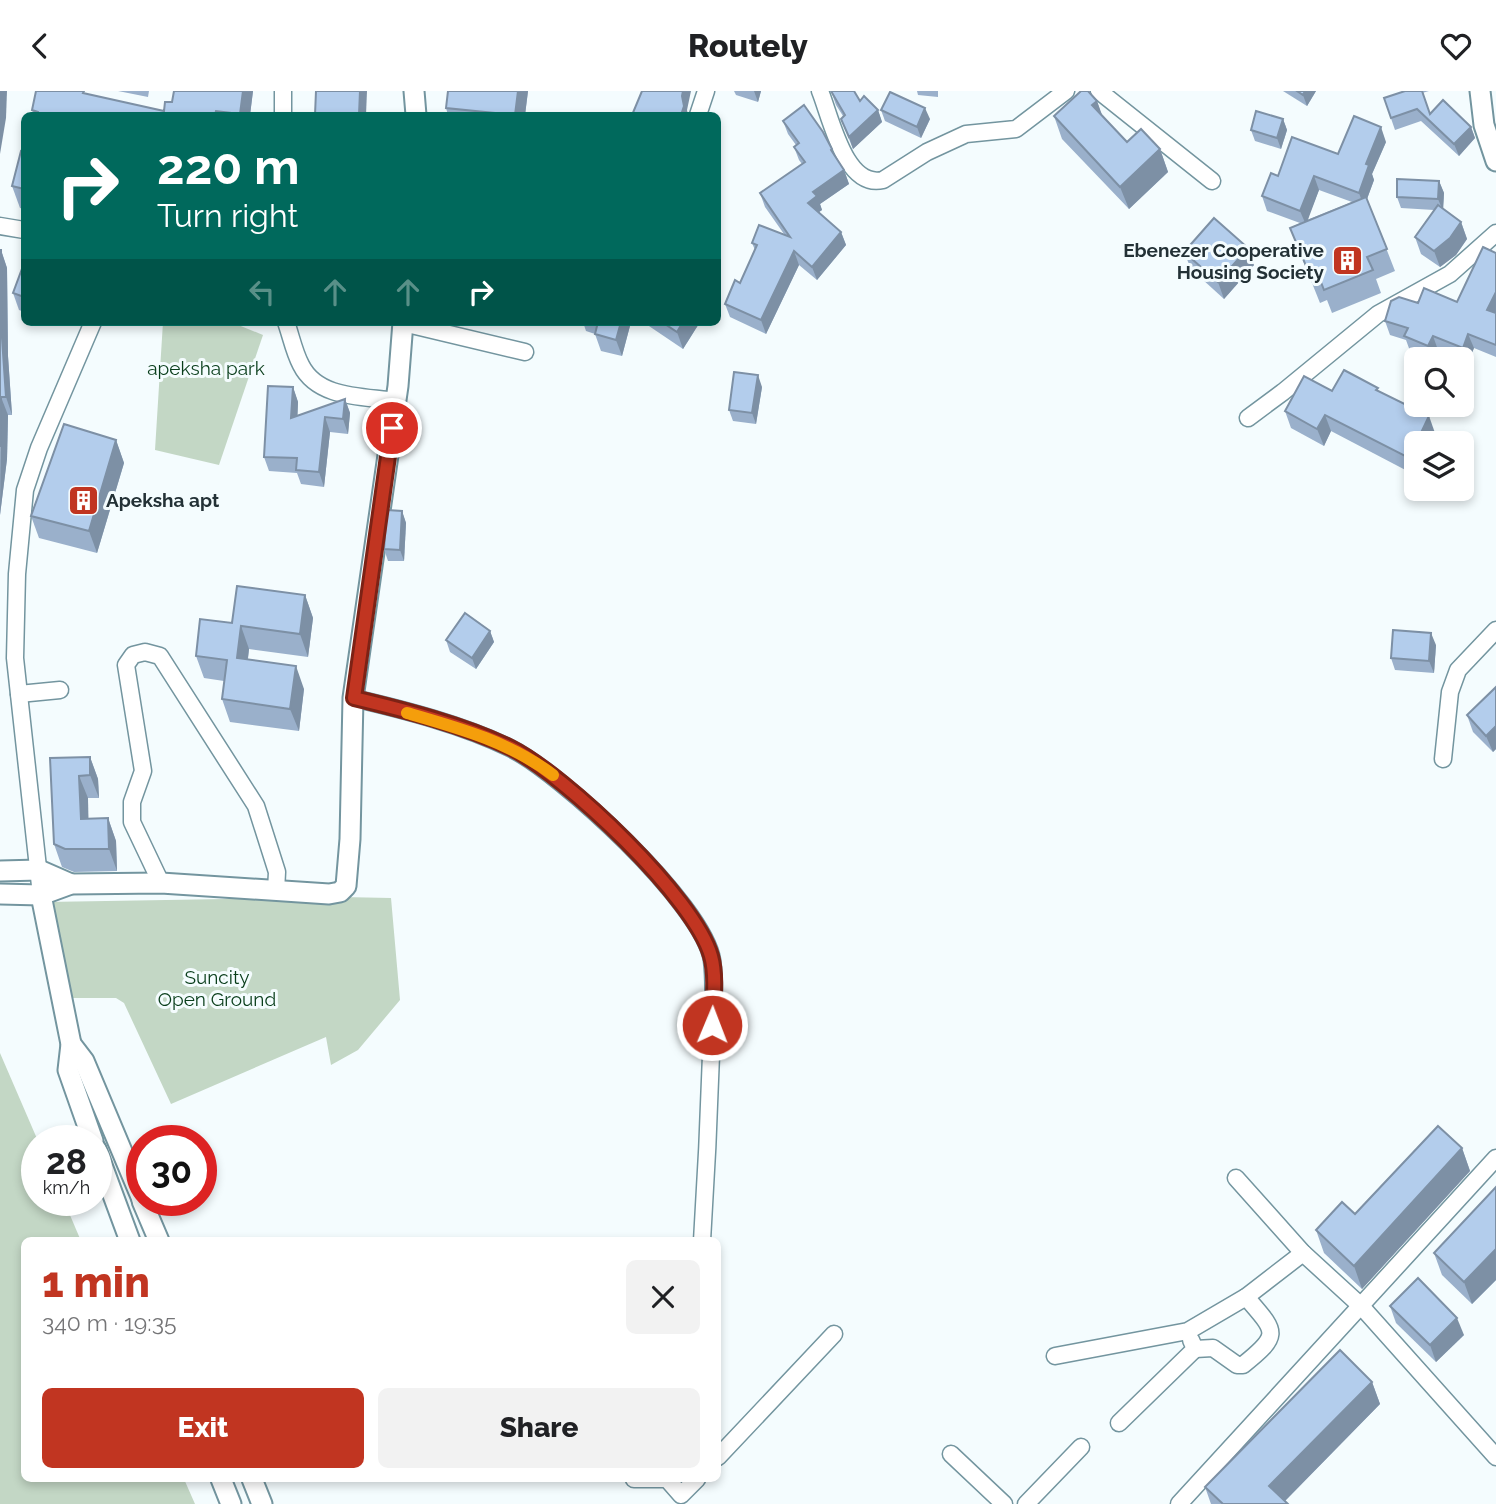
<!DOCTYPE html>
<meta charset="utf-8">
<style>
body{margin:0;font-family:Raleway,sans-serif;background:#f2f2f2;color:#202124;height:100vh;display:flex;flex-direction:column;font-size:26px;white-space:nowrap}
*{box-sizing:border-box;margin:0}
p{font-size:23px;color:#757577}
.icon{flex:none;width:38px;height:38px;fill:none;stroke:currentColor;stroke-width:2;stroke-linecap:round;stroke-linejoin:round}
.map{position:relative;flex:1;overflow:hidden}
.side{position:absolute;left:21px;top:1146px;width:700px;height:245px;display:flex;flex-direction:column;background:#fff;border-radius:10px;box-shadow:0 4px 10px #0003}
.side>*{flex:none}
.top-card{position:absolute;left:21px;top:21px;width:700px;height:214px;border-radius:10px;box-shadow:0 4px 10px #0003;background:#00695c;color:#fff;overflow:hidden}
.fabs{position:absolute;left:1404px;top:256px;display:grid;gap:14px}
.fabs a{display:grid;place-items:center;width:70px;height:70px;border-radius:10px;background:#fff;box-shadow:0 4px 10px #0003;font-size:35px}
.speed{position:absolute;left:21px;top:1034px;display:flex;gap:14px;font-size:35px;font-weight:700;text-align:center}
.speed>*{display:grid;place-content:center;width:91px;height:91px;border-radius:50%;background:#fff;box-shadow:0 4px 10px #0003;line-height:1}
.speed small{font-size:18px;font-weight:400}
.speed .limit{border:10px solid #d22;background:#fff;color:#111}
.pin{position:absolute;display:grid;place-items:center;width:60px;height:60px;color:#fff;margin:-30px;border:4px solid #fff;border-radius:50%;box-shadow:0 2px 7px #0007}
.me{position:absolute;width:77px;margin:-38px;rotate:1deg;stroke-linejoin:round;filter:drop-shadow(0 0 5px #0008)}
.turn{display:flex;align-items:center;gap:24px;height:147px;padding:0 21px;font-size:32px}
.turn .icon{width:91px;height:91px;stroke-width:2.5}
.turn b{display:block;font-size:49px;line-height:60px}
.lanes{display:flex;align-items:center;height:66px;padding:0 21px;background:#0003;justify-content:center;gap:35px;direction:ltr}
.lanes .off{opacity:.35}
.round{display:grid;place-items:center;flex:none;width:74px;height:74px;border-radius:10px;background:#f2f2f2}
.headline{display:flex;align-items:center;justify-content:space-between;height:119px;padding:0 21px}
h1{font-size:42px;font-weight:800;line-height:52px;color:#c13521}
.action{display:flex;gap:14px;margin-top:auto;padding:14px 21px}
.action a{flex:1;height:80px;border-radius:10px;background:#c13521;color:#fff;font-size:28px;font-weight:800;line-height:80px;text-align:center}
.action a+a{background:#f2f2f2;color:#202124}
header{display:flex;justify-content:space-between;align-items:center;height:91px;padding:0 21px;background:#fff;font-size:32px;font-weight:800}
.map>svg:first-child{display:block}
.green{fill:#c3d7c5}
.lines{fill:none;stroke-linecap:round;stroke-linejoin:round}
.minor-casing{stroke:#73959f;stroke-width:19}
.tertiary-casing{stroke:#73959f;stroke-width:23}
.minor{stroke:#fff;stroke-width:16}
.tertiary{stroke:#fff;stroke-width:19}
.wall{fill:#9ab0cb;fill-rule:evenodd}
.shaded-wall{fill:#7d90a5}
.building{fill:#b3cdec;stroke:#7d90a5;stroke-width:2}
.route-casing{stroke:#7d2215;stroke-width:18}
.route{stroke:#c13521;stroke-width:12}
.slow{stroke:#f59e0b;stroke-width:12}
.labels{text-anchor:middle;stroke-width:6;stroke-linejoin:round;paint-order:stroke}
.poi-label{font-size:19px;font-weight:bold;fill:#233136;stroke:#f4fcfe;text-anchor:end}
.park-label{font-size:19px;fill:#083d1a;stroke:#f4fcfe}
</style>
<header><svg class="icon" aria-label="back" viewBox="0 0 24 24"><path d="M15 5l-7 7 7 7"/></svg>Routely<svg class="icon" aria-label="heart" viewBox="0 0 24 24"><path d="M12 20l-8-8c-3-5 5-10 8-4 3-6 11-1 8 4z"/></svg></header>
<div class="map">
<svg width="1496" height="1413" viewBox="0 0 1496 1413">
<rect width="100%" height="100%" fill="#f4fcfe"/>
<g class="green">
<path d="M 163,231 L 231,231 L 263,244 L 219,374 L 155,359 Z"/>
<path d="M 342,806 L 391,807 L 400,909 L 358,959 L 331,974 L 326,946 L 171,1013 L 124,912 L 116,907 L 70,907 L 46,811 Z"/>
<path d="M 0,962 L 38,1050 L 37,1110 L 64,1110 L 81,1150 L 24,1150 L 24,1388 L 184,1388 L 195,1413 L 0,1413 Z"/>
</g>
<g class="lines">
<defs>
<g id="minor">
<path d="M 283,0 L 283,24"/>
<path d="M 820,0 C 831,27 845,98 883,89 L 927,61 L 966,43 L 1016,38 L 1066,0"/>
<path d="M 1099,0 L 1212,90"/>
<path d="M 698,24 L 706,0"/>
<path d="M 0,135 L 24,139"/>
<path d="M 286,231 C 291,245 294,261 301,274 C 318,308 363,305 396,310"/>
<path d="M 403,232 L 525,261"/>
<path d="M 1248,327 L 1283,301 L 1378,223 L 1450,183 L 1496,142"/>
<path d="M 19,603 L 60,599"/>
<path d="M 353,607 C 405,619 463,634 510,657 C 561,682 703,813 712,869 C 716,900 712,933 711,964 C 709,1026 706,1088 702,1150"/>
<path d="M 1443,668 L 1450,601 L 1458,579 L 1496,539"/>
<path d="M 161,792 L 132,731 L 132,711 L 143,680 L 126,574 L 133,564 L 145,561 L 160,565 L 256,715 L 277,781 L 276,800"/>
<path d="M 41,804 L 15,567 L 17,483 L 25,399 L 39,357 L 93,231"/>
<path d="M 1236,1087 L 1303,1162 L 1361,1215 L 1496,1366"/>
<path d="M 1195,1258 L 1213,1257 L 1237,1274 L 1243,1274 C 1282,1243 1276,1241 1246,1206"/>
<path d="M 1055,1265 L 1188,1240 L 1246,1206 L 1303,1162"/>
<path d="M 1119,1332 L 1195,1258 L 1191,1249"/>
<path d="M 951,1363 L 1004,1413"/>
<path d="M 718,1366 L 834,1243"/>
<path d="M 634,1388 L 667,1388 L 681,1404 L 697,1388"/>
<path d="M 1026,1413 L 1081,1356"/>
<path d="M 1179,1413 L 1496,1067"/>
</g>
<g id="tertiary">
<path d="M 414,0 L 416,24"/>
<path d="M 1480,0 L 1484,34 L 1496,70"/>
<path d="M 0,780 L 39,779 L 71,793"/>
<path d="M 0,803 L 41,804 L 71,793 L 161,792 L 329,803 L 340,801 L 346,795 L 350,748 L 353,607 L 398,295 L 403,231"/>
<path d="M 41,804 L 71,953 L 68,979 L 93,1050"/>
<path d="M 71,953 L 84,970 L 142,1108"/>
<path d="M 96,1058 L 130,1150"/>
<path d="M 142,1110 L 159,1150"/>
<path d="M 221,1388 L 231,1413"/>
<path d="M 252,1388 L 262,1413"/>
</g>
</defs>
<use href="#minor" class="minor-casing"/>
<use href="#tertiary" class="tertiary-casing"/>
<use href="#minor" class="minor"/>
<use href="#tertiary" class="tertiary"/>
</g>
<g class="wall">
<path d="M 118,0 L 149,0 L 148,6 Z"/>
<path d="M 174,0 L 253,0 L 250,24 L 34,24 L 32,19 L 86,3 L 164,20 L 172,11 Z"/>
<path d="M 448,0 L 528,0 L 525,24 L 448,24 L 446,17 Z"/>
<path d="M 734,0 L 761,0 L 758,11 L 736,4 Z"/>
<path d="M 831,0 L 860,10 L 878,19 L 882,31 L 853,58 L 841,28 L 843,25 L 836,14 Z"/>
<path d="M 917,0 L 938,0 L 938,6 L 918,4 Z"/>
<path d="M 1283,0 L 1316,0 L 1307,15 Z"/>
<path d="M 1405,0 L 1429,0 L 1422,2 L 1430,23 L 1471,36 L 1475,47 L 1459,65 L 1421,30 L 1395,39 L 1384,7 Z"/>
<path d="M 1097,10 L 1102,26 L 1127,51 L 1160,58 L 1168,81 L 1129,118 L 1062,48 L 1054,25 Z"/>
<path d="M 881,19 L 930,28 L 921,47 L 885,30 Z"/>
<path d="M 1283,28 L 1287,39 L 1281,58 L 1255,50 L 1251,39 Z"/>
<path d="M 783,30 L 834,65 L 844,79 L 849,93 L 820,113 L 822,119 L 819,121 L 841,141 L 846,154 L 817,189 L 799,174 L 766,243 L 730,226 L 725,213 L 740,192 L 755,159 L 752,152 L 784,143 L 765,116 L 760,102 L 802,73 L 799,69 L 794,56 L 796,54 L 788,43 Z"/>
<path d="M 1386,51 L 1372,83 L 1374,89 L 1367,108 L 1395,180 L 1376,188 L 1381,202 L 1332,222 L 1327,209 L 1320,212 L 1290,137 L 1300,132 L 1267,120 L 1262,105 L 1278,85 L 1338,63 ZM 1319,99 L 1352,111 L 1307,129 Z"/>
<path d="M 24,61 L 24,118 L 20,117 L 12,95 Z"/>
<path d="M 1439,90 L 1444,102 L 1443,118 L 1461,131 L 1467,148 L 1456,164 L 1440,176 L 1421,163 L 1415,146 L 1434,119 L 1401,117 L 1397,106 Z"/>
<path d="M 1,159 L 7,177 L 8,265 L 12,324 L 8,324 L 7,368 L 0,424 Z"/>
<path d="M 1184,161 L 1254,174 L 1224,208 L 1191,178 Z"/>
<path d="M 1496,162 L 1496,266 L 1474,257 L 1468,271 L 1461,268 L 1438,259 L 1434,268 L 1429,268 L 1410,260 L 1406,249 L 1390,244 L 1385,230 L 1418,212 L 1457,211 Z"/>
<path d="M 24,176 L 24,221 L 19,219 L 13,202 Z"/>
<path d="M 583,231 L 631,231 L 622,265 L 601,260 L 595,243 L 586,240 Z"/>
<path d="M 643,231 L 700,231 L 683,258 Z"/>
<path d="M 293,296 L 298,311 L 297,325 L 345,308 L 350,322 L 348,343 L 330,341 L 324,396 L 301,393 L 297,382 L 269,380 L 264,366 Z"/>
<path d="M 762,296 L 756,333 L 733,330 L 729,319 Z"/>
<path d="M 1379,301 L 1435,342 L 1431,352 L 1416,352 L 1415,384 L 1331,340 L 1324,355 L 1291,337 L 1285,320 Z"/>
<path d="M 116,349 L 124,372 L 97,462 L 39,447 L 31,425 Z"/>
<path d="M 402,420 L 406,432 L 404,470 L 388,470 L 384,458 Z"/>
<path d="M 305,504 L 313,527 L 308,566 L 249,558 L 248,568 L 304,598 L 299,640 L 230,631 L 222,608 L 224,590 L 204,587 L 196,565 L 232,532 Z"/>
<path d="M 490,540 L 494,551 L 476,578 L 450,561 L 446,549 Z"/>
<path d="M 1436,554 L 1434,582 L 1395,579 L 1391,567 Z"/>
<path d="M 1496,596 L 1496,658 L 1493,661 L 1473,641 L 1467,624 Z"/>
<path d="M 90,666 L 98,688 L 99,707 L 88,707 L 88,728 L 108,727 L 116,750 L 117,780 L 74,781 L 62,776 L 54,753 L 50,667 Z"/>
<path d="M 1462,1057 L 1470,1080 L 1362,1198 L 1324,1162 L 1316,1139 L 1355,1123 Z"/>
<path d="M 1496,1096 L 1496,1189 L 1472,1213 L 1442,1184 L 1434,1162 Z"/>
<path d="M 1390,1215 L 1464,1244 L 1436,1271 L 1396,1232 Z"/>
<path d="M 1372,1291 L 1380,1313 L 1285,1410 L 1288,1413 L 1211,1413 L 1205,1396 Z"/>
</g>
<g class="shaded-wall">
<path d="M 0,0 L 7,0 L 6,27 L 0,63 Z"/>
<path d="M 243,0 L 253,0 L 250,24 L 241,24 L 240,23 Z"/>
<path d="M 360,0 L 367,0 L 366,24 L 359,24 Z"/>
<path d="M 518,0 L 528,0 L 525,24 L 515,24 Z"/>
<path d="M 683,0 L 691,0 L 687,19 L 688,24 L 681,24 Z"/>
<path d="M 754,0 L 761,0 L 758,11 Z"/>
<path d="M 1305,0 L 1316,0 L 1307,15 L 1303,4 Z"/>
<path d="M 1097,10 L 1105,32 L 1092,14 Z"/>
<path d="M 925,17 L 930,28 L 921,47 L 917,36 Z"/>
<path d="M 878,19 L 882,31 L 853,58 L 849,46 Z"/>
<path d="M 1283,28 L 1287,39 L 1281,58 L 1277,47 Z"/>
<path d="M 1381,36 L 1386,51 L 1372,83 L 1374,89 L 1364,116 L 1359,102 L 1366,73 Z"/>
<path d="M 1471,36 L 1475,47 L 1459,65 L 1454,53 Z"/>
<path d="M 1160,58 L 1168,81 L 1129,118 L 1120,96 Z"/>
<path d="M 844,79 L 849,93 L 820,113 L 822,119 L 813,125 L 808,112 L 813,101 Z"/>
<path d="M 1314,85 L 1319,99 L 1306,134 L 1300,120 Z"/>
<path d="M 1439,90 L 1444,102 L 1443,120 L 1438,108 Z"/>
<path d="M 1461,131 L 1467,148 L 1456,164 L 1440,176 L 1434,160 Z"/>
<path d="M 841,141 L 846,154 L 817,189 L 812,176 Z"/>
<path d="M 1248,157 L 1254,174 L 1224,208 L 1218,191 Z"/>
<path d="M 1,159 L 7,177 L 8,265 L 12,324 L 6,306 L 2,247 Z"/>
<path d="M 794,160 L 799,174 L 766,243 L 761,229 Z"/>
<path d="M 1496,201 L 1496,226 L 1487,219 Z"/>
<path d="M 621,231 L 631,231 L 622,265 L 616,249 Z"/>
<path d="M 683,231 L 700,231 L 683,258 L 677,241 Z"/>
<path d="M 1468,243 L 1474,257 L 1468,271 L 1463,257 Z"/>
<path d="M 1433,245 L 1438,259 L 1434,268 L 1433,268 L 1428,255 Z"/>
<path d="M 758,284 L 762,296 L 756,333 L 752,322 Z"/>
<path d="M 293,296 L 298,311 L 297,342 L 291,327 Z"/>
<path d="M 1,306 L 8,324 L 7,368 L 0,424 Z"/>
<path d="M 345,308 L 350,322 L 348,343 L 343,328 Z"/>
<path d="M 1325,324 L 1331,340 L 1324,355 L 1317,338 Z"/>
<path d="M 1429,325 L 1435,342 L 1431,352 L 1416,352 Z"/>
<path d="M 325,326 L 330,341 L 324,396 L 319,381 Z"/>
<path d="M 116,349 L 124,372 L 97,462 L 89,440 Z"/>
<path d="M 1416,353 L 1416,383 L 1415,384 L 1409,367 Z"/>
<path d="M 402,420 L 406,432 L 404,470 L 400,459 Z"/>
<path d="M 305,504 L 313,527 L 308,566 L 300,543 Z"/>
<path d="M 241,535 L 249,558 L 245,589 L 237,567 Z"/>
<path d="M 490,540 L 494,551 L 476,578 L 472,567 Z"/>
<path d="M 1431,542 L 1436,554 L 1434,582 L 1429,570 Z"/>
<path d="M 296,575 L 304,598 L 299,640 L 290,618 Z"/>
<path d="M 1496,635 L 1496,658 L 1493,661 L 1486,645 Z"/>
<path d="M 90,666 L 98,688 L 99,707 L 90,684 Z"/>
<path d="M 79,685 L 88,707 L 89,751 L 81,728 Z"/>
<path d="M 108,727 L 116,750 L 117,780 L 109,758 Z"/>
<path d="M 1462,1057 L 1470,1080 L 1362,1198 L 1354,1175 Z"/>
<path d="M 1496,1158 L 1496,1189 L 1472,1213 L 1464,1191 Z"/>
<path d="M 1457,1227 L 1464,1244 L 1436,1271 L 1430,1254 Z"/>
<path d="M 1372,1291 L 1380,1313 L 1282,1413 L 1269,1395 Z"/>
</g>
<g class="building">
<path d="M 36,0 L 84,0 L 83,2 L 164,20 L 165,11 L 172,11 L 174,0 L 243,0 L 240,23 L 216,20 L 215,24 L 38,24 L 38,21 L 32,19 Z"/>
<path d="M 316,0 L 360,0 L 359,24 L 315,24 Z"/>
<path d="M 448,0 L 518,0 L 515,24 L 446,17 Z"/>
<path d="M 642,0 L 683,0 L 682,5 L 684,15 L 681,24 L 632,24 Z"/>
<path d="M 831,0 L 854,0 L 860,10 L 864,5 L 878,19 L 849,46 L 841,28 L 845,24 Z"/>
<path d="M 1081,0 L 1088,0 L 1097,10 L 1092,14 L 1127,51 L 1141,38 L 1160,58 L 1120,96 L 1054,25 Z"/>
<path d="M 1297,0 L 1305,0 L 1303,4 Z"/>
<path d="M 1405,0 L 1422,0 L 1430,23 L 1443,9 L 1471,36 L 1454,53 L 1417,18 L 1391,27 L 1384,7 Z"/>
<path d="M 890,1 L 925,17 L 917,36 L 881,19 Z"/>
<path d="M 804,14 L 823,41 L 832,58 L 831,59 L 844,79 L 813,101 L 817,105 L 808,112 L 841,141 L 812,176 L 794,160 L 761,229 L 725,213 L 735,189 L 740,192 L 757,154 L 752,152 L 759,134 L 790,146 L 760,102 L 805,71 L 794,56 L 799,52 L 783,30 Z"/>
<path d="M 1256,20 L 1283,28 L 1277,47 L 1251,39 Z"/>
<path d="M 1354,25 L 1381,36 L 1366,73 L 1369,74 L 1359,102 L 1314,85 L 1300,120 L 1262,105 L 1271,82 L 1278,85 L 1292,46 L 1338,63 Z"/>
<path d="M 21,60 L 24,61 L 24,98 L 12,95 Z"/>
<path d="M 1397,88 L 1439,90 L 1438,108 L 1397,106 Z"/>
<path d="M 1366,106 L 1387,158 L 1367,166 L 1373,179 L 1324,199 L 1319,186 L 1312,189 L 1290,137 Z"/>
<path d="M 1438,114 L 1461,131 L 1450,147 L 1434,160 L 1415,146 Z"/>
<path d="M 1214,127 L 1248,157 L 1218,191 L 1184,161 Z"/>
<path d="M 1483,156 L 1496,162 L 1496,201 L 1487,219 L 1496,222 L 1496,254 L 1468,243 L 1463,257 L 1433,245 L 1428,255 L 1404,245 L 1408,237 L 1385,230 L 1391,210 L 1399,206 L 1418,212 L 1424,197 L 1457,211 Z"/>
<path d="M 0,159 L 1,159 L 2,247 L 6,306 L 1,306 L 0,356 Z"/>
<path d="M 23,175 L 24,176 L 24,206 L 13,202 Z"/>
<path d="M 598,231 L 621,231 L 616,249 L 595,243 Z"/>
<path d="M 662,231 L 683,231 L 677,241 Z"/>
<path d="M 1344,279 L 1378,297 L 1376,299 L 1429,325 L 1409,367 L 1325,324 L 1317,338 L 1285,320 L 1304,285 L 1332,300 Z"/>
<path d="M 734,281 L 758,284 L 752,322 L 729,319 Z"/>
<path d="M 268,295 L 293,296 L 291,327 L 345,308 L 343,328 L 325,326 L 319,381 L 296,379 L 297,367 L 264,366 Z"/>
<path d="M 64,333 L 116,349 L 89,440 L 31,425 Z"/>
<path d="M 387,419 L 402,420 L 400,459 L 384,458 Z"/>
<path d="M 237,495 L 305,504 L 300,543 L 241,535 L 237,567 L 296,575 L 290,618 L 222,608 L 227,569 L 196,565 L 200,528 L 232,532 Z"/>
<path d="M 465,522 L 490,540 L 472,567 L 446,549 Z"/>
<path d="M 1393,539 L 1431,542 L 1429,570 L 1391,567 Z"/>
<path d="M 1496,596 L 1496,635 L 1486,645 L 1467,624 Z"/>
<path d="M 90,666 L 90,684 L 79,685 L 81,728 L 108,727 L 109,758 L 65,758 L 54,753 L 50,667 Z"/>
<path d="M 1438,1035 L 1462,1057 L 1354,1175 L 1316,1139 L 1342,1111 L 1355,1123 Z"/>
<path d="M 1496,1096 L 1496,1158 L 1464,1191 L 1434,1162 Z"/>
<path d="M 1418,1187 L 1457,1227 L 1430,1254 L 1390,1215 Z"/>
<path d="M 1340,1259 L 1372,1291 L 1269,1395 L 1288,1413 L 1223,1413 L 1205,1396 Z"/>
</g>
<g class="lines">
<defs>
<path id="route" d="M 392,337 L 354,607 C 404,619 464,634 511,657 C 565,684 695,807 711,865 C 717,886 713,913 712,934"/>
</defs>
<use href="#route" class="route-casing"/>
<use href="#route" class="route"/>
<path class="slow" d="M 407,622 C 459,637 510,651 553,684"/>
</g>
<defs>
<symbol id="building-square" viewBox="-11 -11 22 22"><rect x="-9" y="-9" width="18" height="18" rx="4" fill="#c13521" stroke="#f4fcfe"/><path d="M-4-6H4V6H1V3H-1V6H-4ZM-2.5-4.3h1.7v1.8h-1.7ZM.8-4.3h1.7v1.8H.8ZM-2.5-1h1.7V.8h-1.7ZM.8-1h1.7V.8H.8Z" fill="#fff"/></symbol>
</defs>
<g fill-rule="evenodd">
<use href="#building-square" x="1330" y="152" width="35" height="35"/>
<use href="#building-square" x="66" y="392" width="35" height="35"/>
</g>
<g class="labels">
<g class="poi-label">
<text x="1324" y="166">Ebenezer Cooperative<tspan x="1324" dy="22">Housing Society</tspan></text>
<text x="106" y="416" text-anchor="start">Apeksha apt</text>
</g>
<g class="park-label">
<text x="206" y="284">apeksha park</text>
<text x="217" y="893">Suncity<tspan x="217" dy="22">Open Ground</tspan></text>
</g>
</g>
</svg>
<div class="fabs">
<a><svg class="icon" aria-label="search" viewBox="0 0 24 24"><circle cx="10" cy="10" r="6"/><path d="M15 15l6 6"/></svg></a>
<a><svg class="icon" aria-label="layers" viewBox="0 0 24 24"><path d="M12 4l9 5-9 5-9-5zM3 14l9 5 9-5"/></svg></a>
</div>
<div class="speed"><div>28<small>km/h</small></div><div class="limit">30</div></div>
<div class="pin" style="left:392px;top:337px;background:#d93025"><svg class="icon" aria-label="arrive" viewBox="0 0 24 24"><path d="M6 21V4h12l-3 4 3 4H6"/></svg></div>
<svg class="me" style="left:712px;top:934px" viewBox="-20 -20 40 40"><circle r="17" fill="#c13521" stroke="#fff" stroke-width="3"/><path d="M0-11L8 9 0 5-8 9z" fill="#fff"/></svg>
<div class="top-card">
<div class="turn"><svg class="icon" aria-label="right" viewBox="0 0 24 24"><path d="M7 20v-9h11M14 6l5 5-5 5"/></svg><div><b>220 m</b>Turn right</div></div>
<div class="lanes"><svg class="icon off" aria-label="left" viewBox="0 0 24 24"><path d="M17 20v-9H6M10 6l-5 5 5 5"/></svg><svg class="icon off" aria-label="ahead" viewBox="0 0 24 24"><path d="M12 20V5M6 11l6-6 6 6"/></svg><svg class="icon off" aria-label="ahead" viewBox="0 0 24 24"><path d="M12 20V5M6 11l6-6 6 6"/></svg><svg class="icon" aria-label="right" viewBox="0 0 24 24"><path d="M7 20v-9h11M14 6l5 5-5 5"/></svg></div>
</div>
<section class="side">
<div class="headline"><div><h1>1 min</h1><p>340 m · 19:35</p></div><a class="round"><svg class="icon" aria-label="close" viewBox="0 0 24 24"><path d="M6 6l12 12M18 6L6 18"/></svg></a></div>
<div class="action"><a>Exit</a><a>Share</a></div>
</section>
</div>
